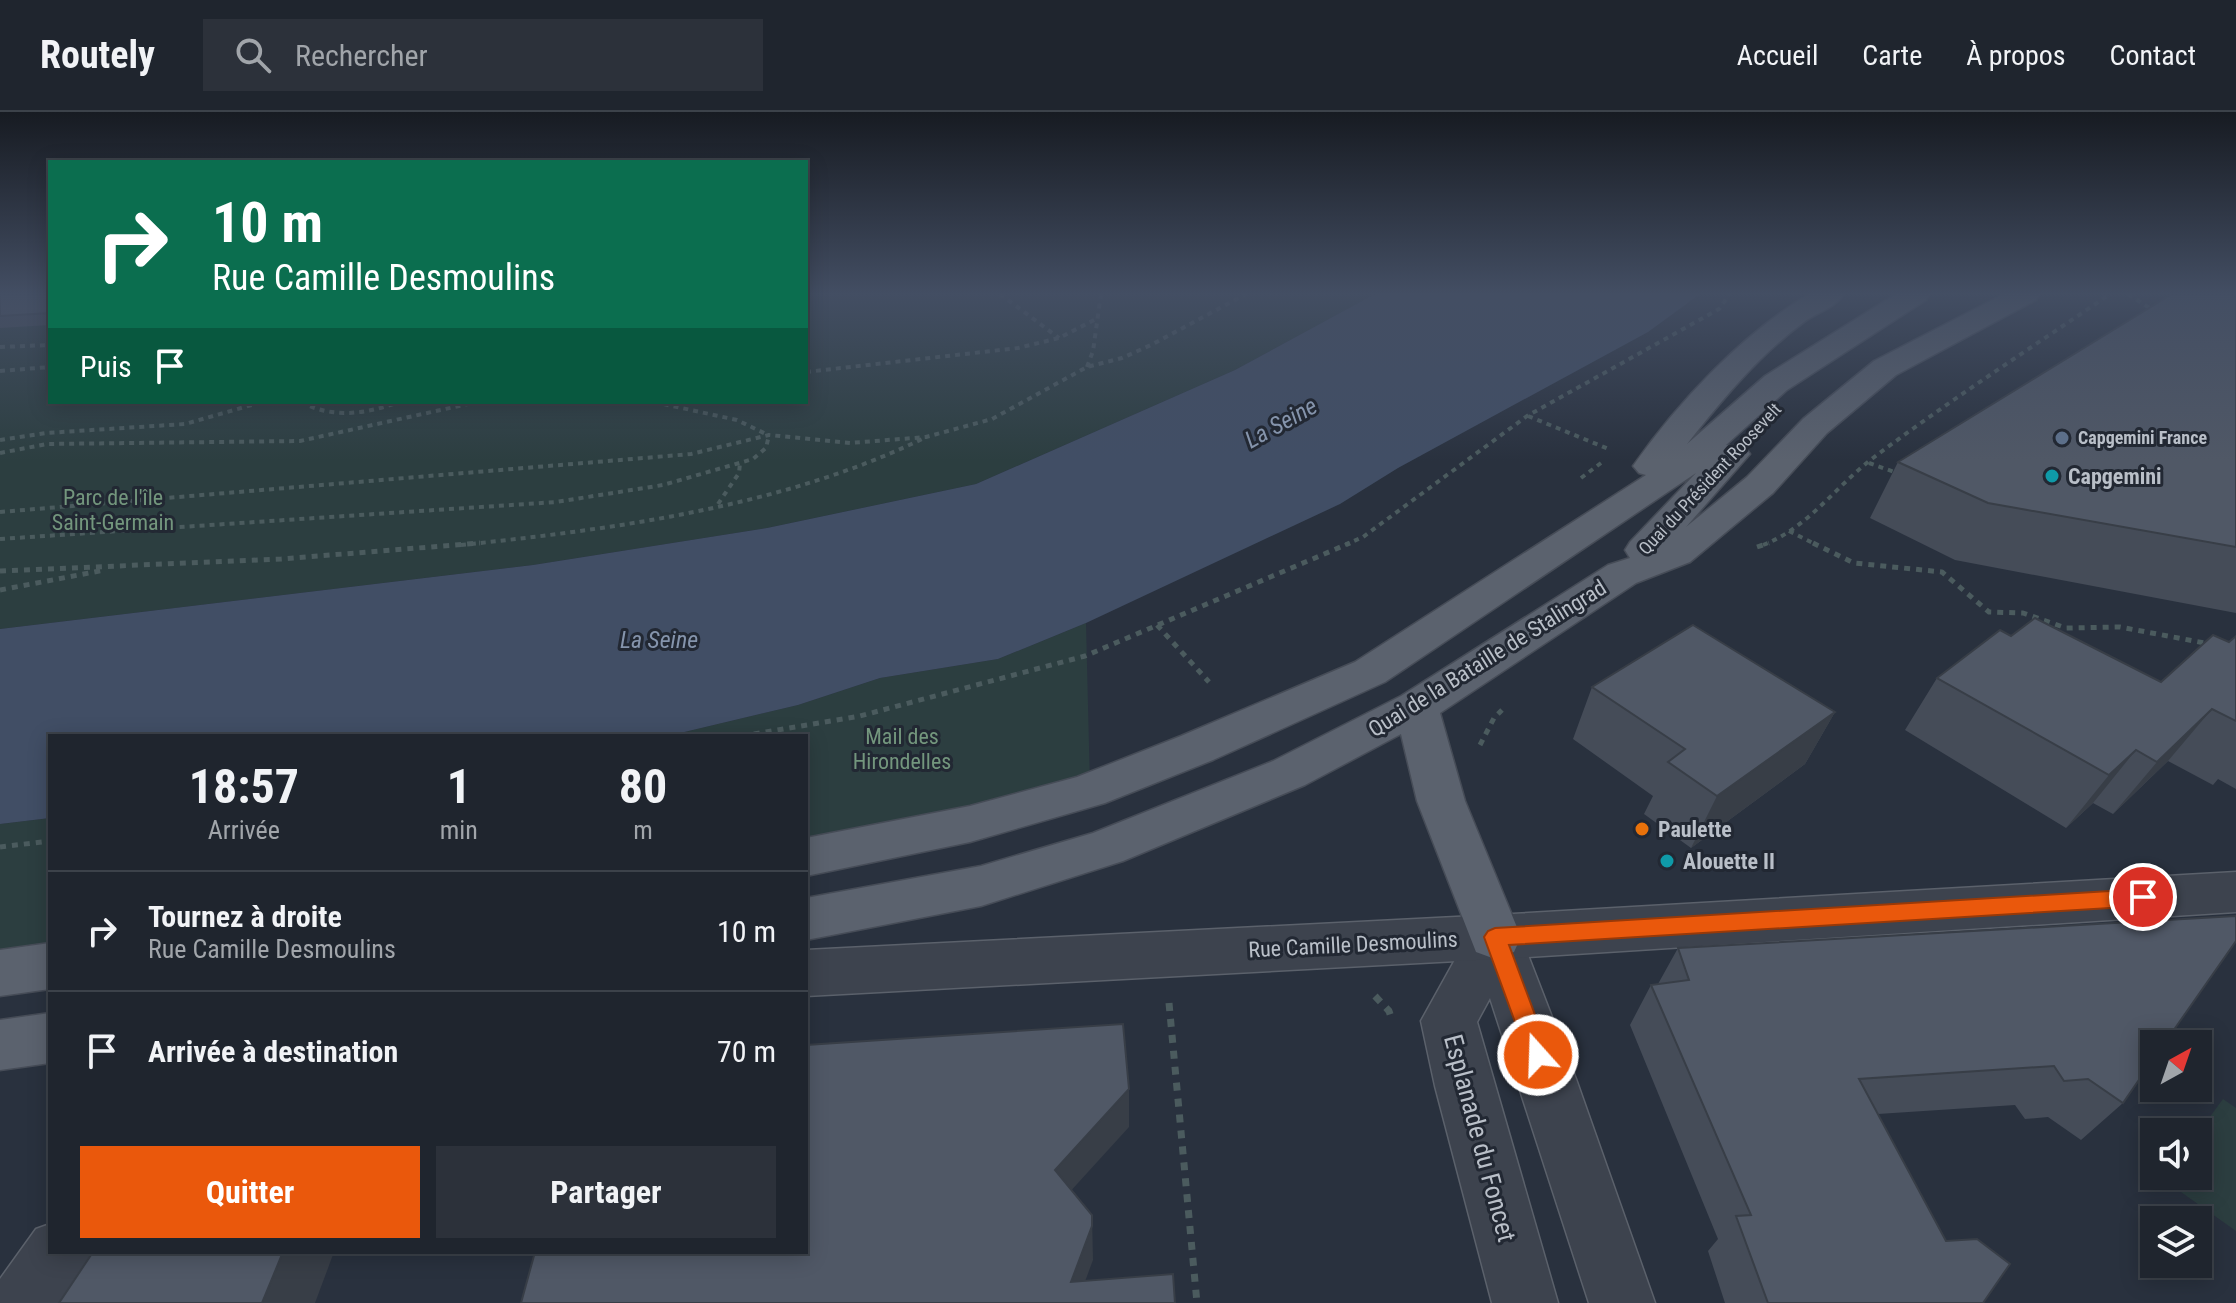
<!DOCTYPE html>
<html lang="fr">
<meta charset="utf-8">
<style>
body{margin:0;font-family:"Roboto Condensed",sans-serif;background:#2c313a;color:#f1f3f6;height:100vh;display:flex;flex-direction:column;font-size:30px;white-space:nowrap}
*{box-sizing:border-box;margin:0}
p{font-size:26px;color:#a1a5aa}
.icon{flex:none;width:44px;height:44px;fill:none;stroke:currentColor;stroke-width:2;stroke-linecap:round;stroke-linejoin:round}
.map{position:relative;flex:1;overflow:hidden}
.side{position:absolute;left:48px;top:622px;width:760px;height:520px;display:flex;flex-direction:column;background:#1f252e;border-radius:0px;box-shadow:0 4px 20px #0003,0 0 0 2px #3c424a}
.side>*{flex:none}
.guide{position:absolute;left:48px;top:48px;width:760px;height:244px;border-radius:0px;box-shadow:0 4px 20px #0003,0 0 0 2px #3c424a;background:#0b6e4f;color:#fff;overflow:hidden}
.needle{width:52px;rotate:40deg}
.controls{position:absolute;left:2140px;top:918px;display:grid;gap:16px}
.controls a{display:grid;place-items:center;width:72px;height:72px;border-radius:0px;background:#1f252e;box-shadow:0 4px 20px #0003,0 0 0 2px #3c424a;font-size:40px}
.pin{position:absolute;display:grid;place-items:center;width:68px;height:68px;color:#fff;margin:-34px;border:4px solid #fff;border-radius:50%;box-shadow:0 2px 8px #0007}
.me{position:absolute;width:88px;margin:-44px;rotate:340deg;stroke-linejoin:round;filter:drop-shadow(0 0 6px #0008)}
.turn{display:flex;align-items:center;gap:28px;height:168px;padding:0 32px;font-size:36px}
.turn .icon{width:104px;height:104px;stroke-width:2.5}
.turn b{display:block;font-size:56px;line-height:68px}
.then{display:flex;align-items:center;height:76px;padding:0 32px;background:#0003;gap:16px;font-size:30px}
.eta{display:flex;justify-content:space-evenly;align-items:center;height:136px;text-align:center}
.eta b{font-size:48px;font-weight:700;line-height:56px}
.primary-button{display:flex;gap:16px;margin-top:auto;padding:16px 32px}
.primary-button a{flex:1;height:92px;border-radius:0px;background:#ea580c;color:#fff;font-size:32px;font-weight:700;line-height:92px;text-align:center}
.primary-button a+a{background:#2c313a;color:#f1f3f6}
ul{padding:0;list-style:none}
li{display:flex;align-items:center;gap:24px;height:120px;padding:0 32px;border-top:2px solid #3c424a}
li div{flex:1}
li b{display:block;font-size:30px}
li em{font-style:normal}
header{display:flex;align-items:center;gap:48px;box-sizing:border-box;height:112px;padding:0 40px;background:#1f252e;border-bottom:2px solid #3c424a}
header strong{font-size:38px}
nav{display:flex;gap:44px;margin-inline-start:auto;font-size:28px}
.search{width:560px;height:72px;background:#2c313a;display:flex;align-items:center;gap:20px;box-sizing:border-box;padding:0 28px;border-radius:0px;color:#a1a5aa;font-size:30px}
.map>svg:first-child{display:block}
.green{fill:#2c3e40}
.water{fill:#414e65}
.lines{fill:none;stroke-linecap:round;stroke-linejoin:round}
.minor-casing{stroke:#5b616b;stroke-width:3}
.tertiary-casing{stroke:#5b616b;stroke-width:3}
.primary-casing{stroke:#464c57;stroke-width:3}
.path-far2{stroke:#4b5b5e;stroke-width:4;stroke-dasharray:5 5;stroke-linecap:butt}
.path-far1{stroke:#4b5b5e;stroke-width:5;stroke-dasharray:6 6;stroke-linecap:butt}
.path{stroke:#4b5b5e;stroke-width:7;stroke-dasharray:8 8;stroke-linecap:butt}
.minor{fill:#3d434e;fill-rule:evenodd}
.tertiary{fill:#3d434e;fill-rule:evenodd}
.primary{fill:#5b626e;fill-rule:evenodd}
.wall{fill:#454c58}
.shaded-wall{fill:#383e47}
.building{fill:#505866;stroke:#383e47;stroke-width:2}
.route{fill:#ea580c;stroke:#983908;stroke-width:2}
.service-dot{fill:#5c6f8a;stroke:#222833;stroke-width:3}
.culture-dot{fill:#0f9aa8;stroke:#222833;stroke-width:3}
.food-dot{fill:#e8710a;stroke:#222833;stroke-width:3}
.labels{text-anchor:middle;stroke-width:6;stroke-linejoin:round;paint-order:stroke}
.far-poi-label{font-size:18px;font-weight:bold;fill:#b9bfc8;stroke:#222833;text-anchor:start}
.far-street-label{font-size:18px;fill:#b9bfc8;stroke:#222833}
.poi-label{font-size:22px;font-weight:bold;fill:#b9bfc8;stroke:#222833;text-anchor:start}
.park-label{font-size:22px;fill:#73967d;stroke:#222833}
.street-label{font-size:22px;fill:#b9bfc8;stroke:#222833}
.water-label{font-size:24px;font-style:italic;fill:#8594ac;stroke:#222833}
.near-street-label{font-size:26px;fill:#b9bfc8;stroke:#222833}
</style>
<header>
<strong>Routely</strong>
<div class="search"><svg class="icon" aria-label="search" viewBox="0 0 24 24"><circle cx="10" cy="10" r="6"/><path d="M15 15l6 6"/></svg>Rechercher</div>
<nav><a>Accueil</a><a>Carte</a><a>À propos</a><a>Contact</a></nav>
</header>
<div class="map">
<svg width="2236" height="1191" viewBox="0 0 2236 1191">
<rect width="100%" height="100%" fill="#29313e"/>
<g class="green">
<path d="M 0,182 L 50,182 L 50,290 L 806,290 L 806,182 L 1375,182 L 1235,258 L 976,372 L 767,416 L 533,453 L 0,517 Z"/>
<path d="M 1086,511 L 1090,675 L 806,730 L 806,624 L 651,624 L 676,622 L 798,593 L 880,566 L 998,547 Z"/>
<path d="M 50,706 L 50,850 L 0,856 L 0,712 Z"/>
<path d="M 2223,987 L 2236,996 L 2236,1119 L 2164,1068 L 2167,1064 L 2198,1064 L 2198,1021 Z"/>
</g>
<path class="water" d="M 1375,182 L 1700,182 L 1648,220 L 1398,356 L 1340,392 L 1086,511 L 998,547 L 880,566 L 798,593 L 676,622 L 651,624 L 50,624 L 50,706 L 0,712 L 0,517 L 533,453 L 767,416 L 976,372 L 1235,258 Z"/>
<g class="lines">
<defs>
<g id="minor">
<path d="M 1495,803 L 1514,810 L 1521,825 L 1576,967 L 1655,1191 L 1589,1191 L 1490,886 L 1477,910 L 1558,1191 L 1492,1191 L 1435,974 L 1421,909 L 1476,810 Z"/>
<path d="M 50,1112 L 50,1140 L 91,1140 L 82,1163 L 62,1191 L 0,1191 L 0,1167 L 36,1117 Z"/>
</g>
<path id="tertiary" d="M 2236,760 L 2236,800 L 1495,847 L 806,884 L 806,838 L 1495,803 Z"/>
<g id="primary">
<path d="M 1809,182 L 1844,182 C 1835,196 1816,201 1804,210 C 1758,244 1722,288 1687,332 L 1765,264 L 1896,182 L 1930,182 L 1926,188 L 1787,278 L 1726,333 L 1745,335 L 1750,342 L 1686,415 L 1747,365 L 1803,307 L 1874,249 L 2004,182 L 2040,182 L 2036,188 L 1896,263 L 1827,321 L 1773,381 L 1690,450 L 1636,471 L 1440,601 L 1465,689 L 1521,825 L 1514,840 L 1495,847 L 1476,840 L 1417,689 L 1401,622 L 1305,673 L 1123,749 L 981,794 L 806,828 L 806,786 L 981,754 L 1093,721 L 1273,649 L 1401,584 L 1608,453 L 1630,446 L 1625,438 L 1630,430 L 1696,361 L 1385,570 L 1213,648 L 1105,691 L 970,730 L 806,764 L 806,726 L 970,694 L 1077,665 L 1181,624 L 1355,550 L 1646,363 L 1639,361 L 1633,354 C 1678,290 1742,222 1809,182 Z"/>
<path d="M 50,831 L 50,877 L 0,884 L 0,838 Z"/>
<path d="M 50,901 L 50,951 L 0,958 L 0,908 Z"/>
</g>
</defs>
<use href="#minor" class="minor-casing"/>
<use href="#tertiary" class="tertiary-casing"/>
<use href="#primary" class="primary-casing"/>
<g class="path-far2">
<path d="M 1000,182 L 1059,226"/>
<path d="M 2128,182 L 2154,199"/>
<path d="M 0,235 L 50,233"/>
<path d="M 1087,255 L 1093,239 L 1101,182"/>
<path d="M 0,259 L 50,255"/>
<path d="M 806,260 L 1018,236 L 1059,226 L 1098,206"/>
<path d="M 301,290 C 333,307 366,302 399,290"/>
<path d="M 654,290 L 737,308 L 768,323"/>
<path d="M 1528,304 L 1611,338"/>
<path d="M 0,328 L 46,321 L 185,312 L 262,290"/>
<path d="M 0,341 L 47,332 L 300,329 L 477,290"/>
<path d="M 1869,351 L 1897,361"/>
<path d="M 1581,366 L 1605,348"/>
<path d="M 718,392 L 739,361 L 740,351"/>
<path d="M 0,400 L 691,342 L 769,323 L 850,331 L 926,325 L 992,307 L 1087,255 L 1122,246 L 1151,233 L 1246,182"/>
<path d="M 1789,419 L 1817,433"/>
<path d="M 0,427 L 556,390 L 663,373 L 753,347 L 766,336 L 769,323"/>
<path d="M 461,433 C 615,417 781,395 922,327"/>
<path d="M 1345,433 L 1363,425 L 1527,304 L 1719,197 L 1730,182"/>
<path d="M 1763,433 C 1808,416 1836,374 1873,346 C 1950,288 2031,236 2110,182"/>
</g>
<g class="path-far1">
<path d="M 1813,431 L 1854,451 L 1942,460 L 1989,500 L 2023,501 L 2066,516 L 2120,515 L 2210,532"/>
<path d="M 1757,435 L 1769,431"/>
<path d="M 0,459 L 281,447 L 480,431"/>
<path d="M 0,478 L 105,458"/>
<path d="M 1157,513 L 1209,570"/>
<path d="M 742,624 L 860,604 L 1085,544 L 1350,431"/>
<path d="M 1480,633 L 1494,606 L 1502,598"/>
<path d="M 0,735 L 50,729"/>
</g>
<g class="path">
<path d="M 1375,884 L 1389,899 L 1392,908"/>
<path d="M 1169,891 L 1197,1191"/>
</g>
<use href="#minor" class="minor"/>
<use href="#tertiary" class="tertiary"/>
<use href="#primary" class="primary"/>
</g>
<g class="wall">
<path d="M 0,182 L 50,182 L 50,213 L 0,216 Z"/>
<path d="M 2172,182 L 2236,182 L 2236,501 L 1955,448 L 1870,406 L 1898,350 Z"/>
<path d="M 2011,524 L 2161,570 L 2229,530 L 2236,524 L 2236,677 L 2218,667 L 2213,673 L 2168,649 L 2113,702 L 2093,691 L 2066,716 L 1905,618 L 1937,566 Z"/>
<path d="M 1592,575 L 1835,600 L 1805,652 L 1691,736 L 1644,702 L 1653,684 L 1573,627 Z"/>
<path d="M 2236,804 L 2123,991 L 2081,1028 L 2048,1005 L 2025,1007 L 2015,993 L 1878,1002 L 1946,1129 L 1983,1191 L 1725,1191 L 1708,1139 L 1718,1127 L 1630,913 L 1651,873 L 1658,872 L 1678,836 Z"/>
</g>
<g class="shaded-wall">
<path d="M 2212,597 L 2168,649 L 2113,702 L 2157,650 Z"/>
<path d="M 1835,600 L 1805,652 L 1691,736 L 1717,684 Z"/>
<path d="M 2136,638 L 2093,691 L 2066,716 L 2109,663 Z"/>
<path d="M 1129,977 L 1129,1015 L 1057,1094 L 1055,1058 Z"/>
<path d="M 1092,1103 L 1093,1148 L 1077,1191 L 1071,1170 Z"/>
<path d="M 283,1140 L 334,1140 L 315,1191 L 262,1191 Z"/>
</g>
<g class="building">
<path d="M 0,182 L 50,182 L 50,201 L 0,204 Z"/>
<path d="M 2172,182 L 2233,182 L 2236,185 L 2236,435 L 1988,391 L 1898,350 Z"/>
<path d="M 2035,506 L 2161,570 L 2213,523 L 2229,530 L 2236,524 L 2236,609 L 2212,597 L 2157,650 L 2136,638 L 2109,663 L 1937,566 L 2000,518 L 2011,524 Z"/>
<path d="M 1693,513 L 1835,600 L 1717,684 L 1668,650 L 1685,637 L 1592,575 Z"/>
<path d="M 2236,804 L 2236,829 L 2164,932 L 2154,932 L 2154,946 L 2123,991 L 2088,967 L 2064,969 L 2054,954 L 1859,967 L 1946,1129 L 1977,1127 L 2010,1152 L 1983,1191 L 1768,1191 L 1736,1104 L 1751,1103 L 1651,873 L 1689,868 L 1678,836 Z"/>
<path d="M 1123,912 L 1129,977 L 1055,1058 L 1092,1103 L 1092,1114 L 1071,1170 L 1173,1162 L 1175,1191 L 521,1191 L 535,1140 L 806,1140 L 806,933 Z"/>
<path d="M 93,1140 L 283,1140 L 262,1191 L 59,1191 Z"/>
</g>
<linearGradient id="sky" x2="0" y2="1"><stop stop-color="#171b22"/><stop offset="0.52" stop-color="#434e63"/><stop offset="1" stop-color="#434e63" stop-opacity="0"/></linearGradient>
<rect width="2236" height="349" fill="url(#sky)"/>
<path class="route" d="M 2143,777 L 2151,779 L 2154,785 L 2151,791 L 2143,794 L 1509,833 L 1550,943 L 1547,950 L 1538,953 L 1530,950 L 1527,943 L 1484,825 L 1488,819 L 1495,816 Z"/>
<circle class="service-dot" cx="2062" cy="326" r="8"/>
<g class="culture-dot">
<circle cx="2052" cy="364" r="8"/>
<circle cx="1667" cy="749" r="8"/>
</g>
<circle class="food-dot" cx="1642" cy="717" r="8"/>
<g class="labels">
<g class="far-poi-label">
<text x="2078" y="332">Capgemini France</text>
</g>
<g class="far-street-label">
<text transform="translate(1710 367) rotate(-47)" y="6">Quai du Président Roosevelt</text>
</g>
<g class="poi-label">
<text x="2068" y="372">Capgemini</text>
<text x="1658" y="725">Paulette</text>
<text x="1683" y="757">Alouette II</text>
</g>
<g class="park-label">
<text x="113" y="393">Parc de l'île<tspan x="113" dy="25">Saint-Germain</tspan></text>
<text x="902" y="632">Mail des<tspan x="902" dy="25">Hirondelles</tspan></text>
</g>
<g class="street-label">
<text transform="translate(1487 546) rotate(-32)" y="8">Quai de la Bataille de Stalingrad</text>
<text transform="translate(1353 832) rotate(-3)" y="8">Rue Camille Desmoulins</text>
</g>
<g class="water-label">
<text transform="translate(1281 311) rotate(-29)" y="8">La Seine</text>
<text x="659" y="536">La Seine</text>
</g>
<g class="near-street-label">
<text transform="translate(1480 1026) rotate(75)" y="9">Esplanade du Foncet</text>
</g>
</g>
</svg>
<div class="controls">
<a><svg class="needle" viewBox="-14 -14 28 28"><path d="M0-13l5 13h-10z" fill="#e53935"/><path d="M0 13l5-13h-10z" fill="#a1a5aa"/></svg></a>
<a><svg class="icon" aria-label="sound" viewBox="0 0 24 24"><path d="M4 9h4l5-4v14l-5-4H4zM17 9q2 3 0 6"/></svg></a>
<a><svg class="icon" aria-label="layers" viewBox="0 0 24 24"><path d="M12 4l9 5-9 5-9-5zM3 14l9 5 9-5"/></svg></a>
</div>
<div class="pin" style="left:2143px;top:785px;background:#d93025"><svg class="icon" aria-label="arrive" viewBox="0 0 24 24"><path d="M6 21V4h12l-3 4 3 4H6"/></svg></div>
<svg class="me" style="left:1538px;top:943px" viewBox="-20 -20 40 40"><circle r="17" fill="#ea580c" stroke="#fff" stroke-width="3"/><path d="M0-11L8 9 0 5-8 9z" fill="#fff"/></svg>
<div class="guide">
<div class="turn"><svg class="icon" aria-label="right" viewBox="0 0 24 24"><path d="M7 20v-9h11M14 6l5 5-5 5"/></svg><div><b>10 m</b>Rue Camille Desmoulins</div></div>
<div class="then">Puis<svg class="icon" aria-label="arrive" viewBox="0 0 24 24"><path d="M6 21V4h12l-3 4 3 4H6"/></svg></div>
</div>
<section class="side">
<div class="eta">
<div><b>18:57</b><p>Arrivée</p></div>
<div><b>1</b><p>min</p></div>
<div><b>80</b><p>m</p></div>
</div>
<ul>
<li><svg class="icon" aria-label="right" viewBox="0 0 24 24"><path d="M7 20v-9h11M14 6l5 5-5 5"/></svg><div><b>Tournez à droite</b><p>Rue Camille Desmoulins</p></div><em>10 m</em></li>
<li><svg class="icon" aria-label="arrive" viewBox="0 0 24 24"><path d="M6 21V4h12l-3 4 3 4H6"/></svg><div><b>Arrivée à destination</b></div><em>70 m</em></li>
</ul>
<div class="primary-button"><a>Quitter</a><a>Partager</a></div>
</section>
</div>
